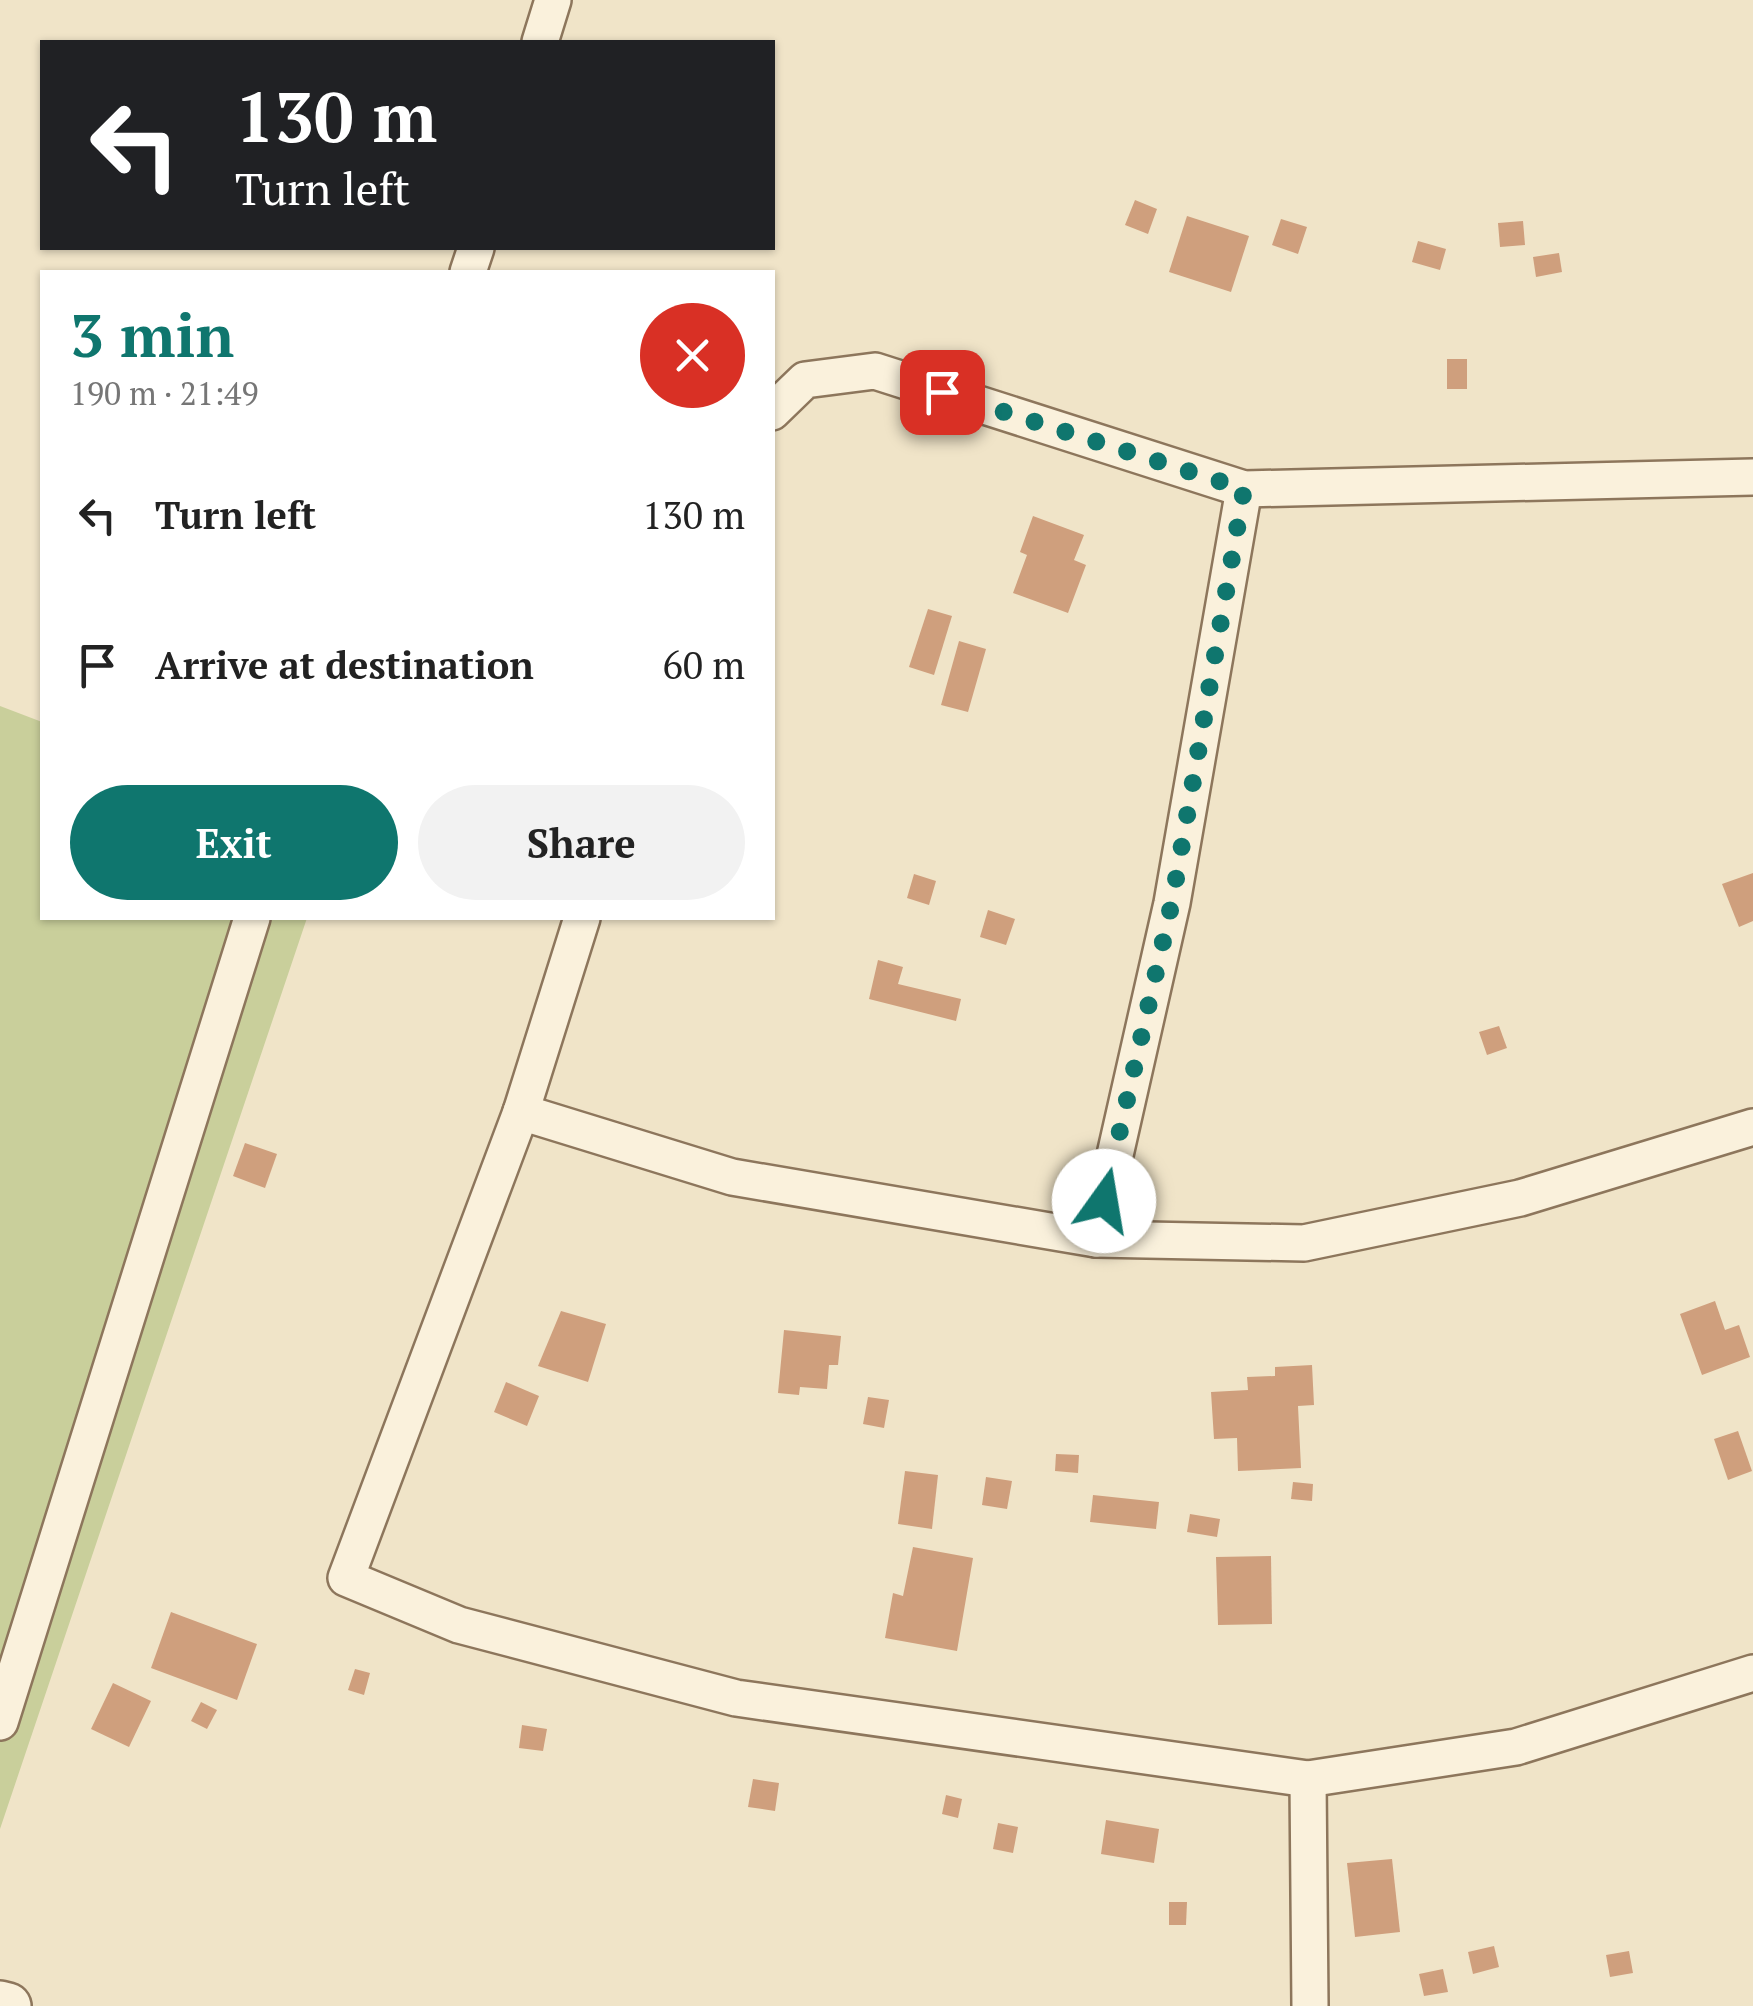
<!DOCTYPE html>
<meta charset="utf-8">
<style>
body{margin:0;font-family:"PT Serif",serif;background:#f2f2f2;color:#222;height:100vh;display:flex;flex-direction:column;font-size:38px;white-space:nowrap}
*{box-sizing:border-box;margin:0}
p{font-size:32px;color:#767676}
.icon{flex:none;width:55px;height:55px;fill:none;stroke:currentColor;stroke-width:2;stroke-linecap:round;stroke-linejoin:round}
.map{position:relative;flex:1;overflow:hidden}
.side{position:absolute;left:40px;top:270px;width:735px;height:650px;display:flex;flex-direction:column;background:#fff;border-radius:0px;box-shadow:0 2px 8px #0004}
.side>*{flex:none}
.guide{position:absolute;left:40px;top:40px;width:735px;height:210px;border-radius:0px;box-shadow:0 2px 8px #0004;background:#202124;color:#fff;overflow:hidden}
.pin{position:absolute;display:grid;place-items:center;width:85px;height:85px;color:#fff;margin:-42px;border-radius:20px;box-shadow:0 5px 15px #0006}
.me{position:absolute;width:110px;margin:-55px;rotate:13deg;stroke-linejoin:round;filter:drop-shadow(0 0 8px #0008)}
.turn{display:flex;align-items:center;gap:35px;height:210px;padding:0 30px;font-size:45px}
.turn .icon{width:130px;height:130px;stroke-width:2.5}
.turn b{display:block;font-size:70px;line-height:85px}
.round{display:grid;place-items:center;flex:none;width:105px;height:105px;border-radius:52px;background:#f2f2f2}
.overview{display:flex;align-items:center;justify-content:space-between;height:170px;padding:0 30px}
h1{font-size:60px;font-weight:800;line-height:75px;color:#0f766e}
.primary-button{display:flex;gap:20px;margin-top:auto;padding:20px 30px}
.primary-button a{flex:1;height:115px;border-radius:60px;background:#0f766e;color:#fff;font-size:40px;font-weight:800;line-height:115px;text-align:center}
.primary-button a+a{background:#f2f2f2;color:#222}
ul{padding:0;list-style:none}
li{display:flex;align-items:center;gap:30px;height:150px;padding:0 30px}
li div{flex:1}
li b{display:block;font-size:38px}
li em{font-style:normal}
.map>svg:first-child{display:block}
.green{fill:#c9cf9b}
.building{fill:#cf9f7d}
.lines{fill:none;stroke-linecap:round;stroke-linejoin:round}
.minor-casing{stroke:#8d765c;stroke-width:40}
.tertiary-casing{stroke:#8d765c;stroke-width:50}
.minor{stroke:#faf1dc;stroke-width:35}
.tertiary{stroke:#faf1dc;stroke-width:45}
.route{stroke:#0f766e;stroke-width:18;stroke-dasharray:0 32.4}
</style>
<div class="map">
<svg width="1753" height="2006" viewBox="0 0 1753 2006">
<rect width="100%" height="100%" fill="#f0e4c8"/>
<path class="green" d="M 0,706 L 42,722 L 42,918 L 307,918 L 0,1829 Z"/>
<g class="building">
<path d="M 1135,200 L 1157,209 L 1148,234 L 1125,225 Z"/>
<path d="M 1187,216 L 1249,236 L 1231,292 L 1169,272 Z"/>
<path d="M 1281,219 L 1307,227 L 1298,254 L 1272,245 Z"/>
<path d="M 1523,221 L 1525,245 L 1500,247 L 1498,223 Z"/>
<path d="M 1418,241 L 1446,249 L 1440,270 L 1412,262 Z"/>
<path d="M 1559,253 L 1562,272 L 1536,277 L 1533,257 Z"/>
<rect x="1447" y="359" width="20" height="30"/>
<path d="M 1033,516 L 1084,535 L 1074,560 L 1086,565 L 1068,613 L 1013,593 L 1027,555 L 1020,552 Z"/>
<path d="M 928,609 L 952,616 L 934,675 L 909,667 Z"/>
<path d="M 959,641 L 986,649 L 968,712 L 941,705 Z"/>
<path d="M 1753,873 L 1753,921 L 1739,927 L 1722,884 Z"/>
<path d="M 914,874 L 936,881 L 929,905 L 907,898 Z"/>
<path d="M 988,910 L 1015,919 L 1006,945 L 980,937 Z"/>
<path d="M 878,960 L 903,967 L 898,984 L 961,999 L 956,1021 L 869,999 Z"/>
<path d="M 1499,1026 L 1507,1048 L 1487,1055 L 1479,1032 Z"/>
<path d="M 245,1143 L 277,1154 L 265,1188 L 233,1176 Z"/>
<path d="M 1715,1301 L 1725,1330 L 1739,1325 L 1750,1357 L 1702,1375 L 1680,1314 Z"/>
<path d="M 561,1311 L 606,1324 L 588,1382 L 538,1366 Z"/>
<path d="M 784,1330 L 841,1336 L 838,1365 L 829,1365 L 827,1389 L 800,1387 L 799,1395 L 778,1393 Z"/>
<path d="M 1312,1365 L 1314,1405 L 1298,1406 L 1301,1468 L 1238,1471 L 1237,1438 L 1214,1439 L 1211,1392 L 1248,1390 L 1247,1377 L 1275,1376 L 1275,1367 Z"/>
<path d="M 506,1382 L 539,1396 L 527,1426 L 494,1412 Z"/>
<path d="M 868,1397 L 889,1400 L 884,1428 L 863,1424 Z"/>
<path d="M 1738,1431 L 1752,1471 L 1728,1480 L 1714,1439 Z"/>
<path d="M 1056,1454 L 1079,1455 L 1078,1473 L 1055,1471 Z"/>
<path d="M 905,1471 L 938,1475 L 932,1529 L 898,1524 Z"/>
<path d="M 986,1477 L 1012,1481 L 1007,1509 L 982,1505 Z"/>
<path d="M 1293,1482 L 1313,1484 L 1312,1501 L 1291,1499 Z"/>
<path d="M 1093,1495 L 1159,1502 L 1156,1529 L 1090,1522 Z"/>
<path d="M 1190,1514 L 1220,1519 L 1217,1537 L 1187,1532 Z"/>
<path d="M 913,1547 L 973,1558 L 957,1651 L 885,1638 L 893,1593 L 903,1596 Z"/>
<path d="M 1271,1556 L 1272,1624 L 1218,1625 L 1216,1557 Z"/>
<path d="M 171,1612 L 257,1644 L 237,1700 L 151,1668 Z"/>
<path d="M 355,1669 L 370,1673 L 364,1695 L 348,1690 Z"/>
<path d="M 113,1683 L 151,1701 L 129,1747 L 91,1729 Z"/>
<path d="M 201,1702 L 217,1710 L 207,1729 L 191,1721 Z"/>
<path d="M 522,1725 L 547,1729 L 543,1751 L 519,1748 Z"/>
<path d="M 753,1779 L 779,1783 L 775,1811 L 748,1807 Z"/>
<path d="M 946,1795 L 962,1799 L 958,1818 L 942,1814 Z"/>
<path d="M 1106,1820 L 1159,1829 L 1154,1863 L 1101,1854 Z"/>
<path d="M 998,1823 L 1018,1827 L 1013,1853 L 993,1849 Z"/>
<path d="M 1392,1859 L 1400,1932 L 1355,1937 L 1347,1863 Z"/>
<path d="M 1169,1902 L 1187,1902 L 1186,1925 L 1169,1925 Z"/>
<path d="M 1494,1946 L 1499,1967 L 1473,1974 L 1468,1952 Z"/>
<path d="M 1629,1951 L 1633,1973 L 1610,1977 L 1606,1955 Z"/>
<path d="M 1443,1969 L 1448,1992 L 1424,1996 L 1419,1974 Z"/>
</g>
<g class="lines">
<defs>
<g id="minor">
<path d="M 540,42 L 553,0"/>
<path d="M 468,272 L 476,248"/>
<path d="M 772,412 L 805,380 L 875,371 L 1244,489 L 1753,477"/>
<path d="M 582,918 L 521,1112 L 346,1578 L 459,1625 L 736,1698 L 1308,1779 L 1516,1747 L 1753,1673"/>
<path d="M 521,1112 L 732,1177 L 1096,1239 L 1304,1243 L 1520,1198 L 1753,1127"/>
<path d="M 1096,1239 L 1172,903 L 1244,489"/>
<path d="M 0,1722 L 252,918"/>
<path d="M 1308,1779 L 1310,2006"/>
</g>
<path id="tertiary" d="M 0,2004 L 8,2006"/>
</defs>
<use href="#minor" class="minor-casing"/>
<use href="#tertiary" class="tertiary-casing"/>
<use href="#minor" class="minor"/>
<use href="#tertiary" class="tertiary"/>
</g>
<g class="lines">
<path class="route" d="M 942,392 L 1244,489 L 1172,902 L 1104,1201"/>
</g>
</svg>
<div class="pin" style="left:942px;top:392px;background:#d93025"><svg class="icon" aria-label="arrive" viewBox="0 0 24 24"><path d="M6 21V4h12l-3 4 3 4H6"/></svg></div>
<svg class="me" style="left:1104px;top:1201px" viewBox="-20 -20 40 40"><circle r="19" fill="#fff"/><path d="M0-13L10 11 0 6-10 11z" fill="#0f766e"/></svg>
<div class="guide">
<div class="turn"><svg class="icon" aria-label="left" viewBox="0 0 24 24"><path d="M17 20v-9H6M10 6l-5 5 5 5"/></svg><div><b>130 m</b>Turn left</div></div>
</div>
<section class="side">
<div class="overview"><div><h1>3 min</h1><p>190 m · 21:49</p></div><a class="round" style="background:#d93025;color:#fff"><svg class="icon" aria-label="close" viewBox="0 0 24 24"><path d="M6 6l12 12M18 6L6 18"/></svg></a></div>
<ul>
<li><svg class="icon" aria-label="left" viewBox="0 0 24 24"><path d="M17 20v-9H6M10 6l-5 5 5 5"/></svg><div><b>Turn left</b></div><em>130 m</em></li>
<li><svg class="icon" aria-label="arrive" viewBox="0 0 24 24"><path d="M6 21V4h12l-3 4 3 4H6"/></svg><div><b>Arrive at destination</b></div><em>60 m</em></li>
</ul>
<div class="primary-button"><a>Exit</a><a>Share</a></div>
</section>
</div>
